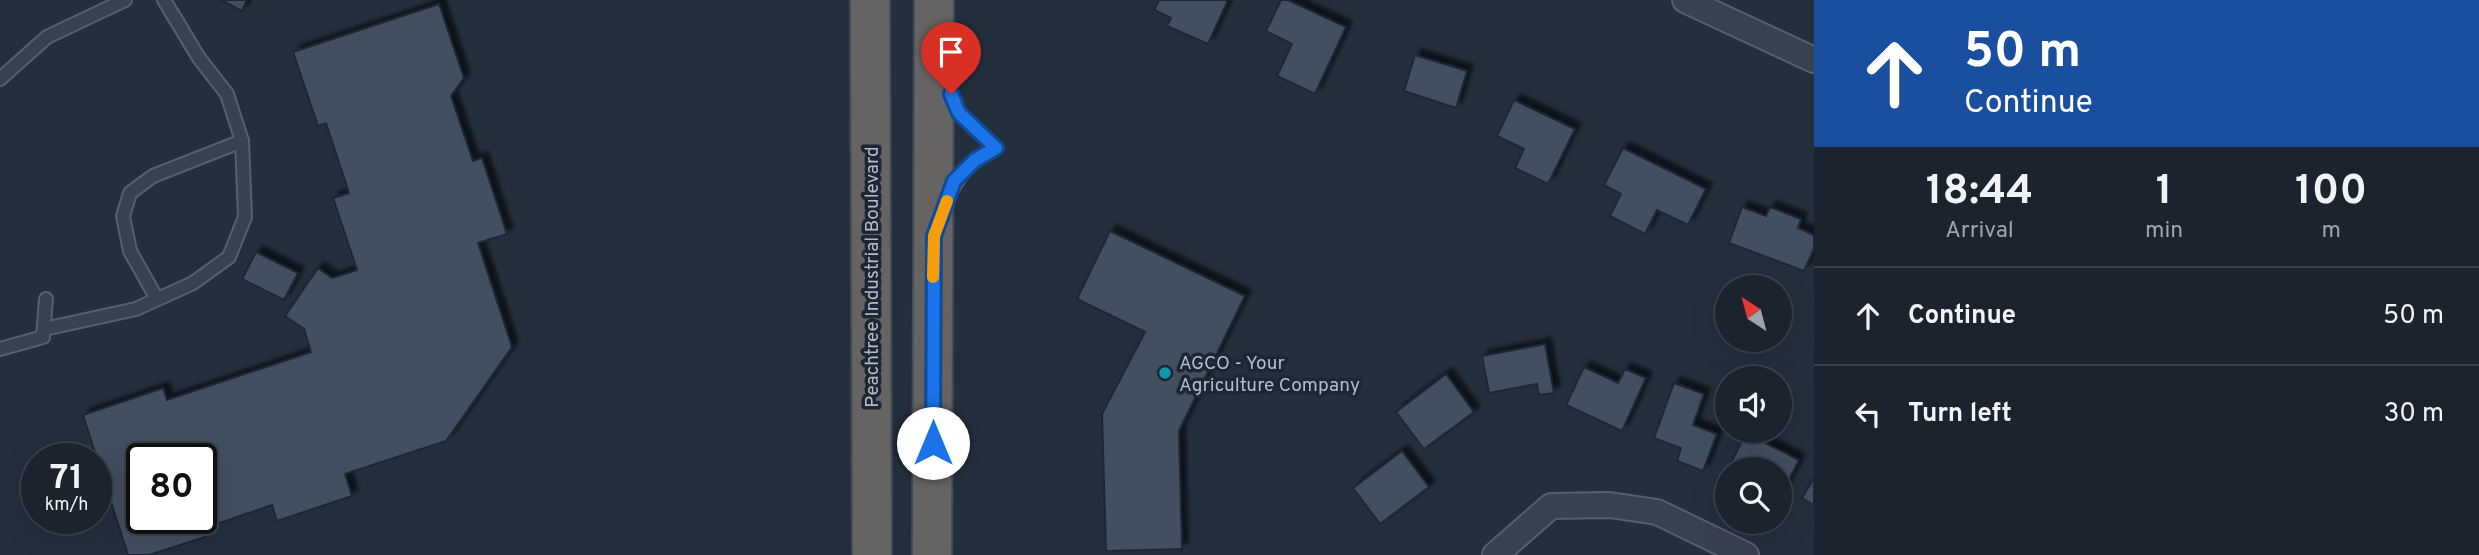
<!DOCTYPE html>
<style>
body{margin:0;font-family:Overpass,sans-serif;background:#242b36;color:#f1f3f6;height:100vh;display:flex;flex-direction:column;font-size:26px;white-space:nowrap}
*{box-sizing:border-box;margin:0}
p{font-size:23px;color:#a0a4aa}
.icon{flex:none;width:38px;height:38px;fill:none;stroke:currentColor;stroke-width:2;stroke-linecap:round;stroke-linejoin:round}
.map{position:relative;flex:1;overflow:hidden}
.details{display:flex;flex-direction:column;background:#1b232e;width:665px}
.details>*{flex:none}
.guide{background:#1a4fa0;color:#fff;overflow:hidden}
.needle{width:46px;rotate:324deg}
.tools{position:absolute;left:1715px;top:275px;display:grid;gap:14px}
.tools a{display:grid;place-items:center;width:77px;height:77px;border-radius:50%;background:#1b232e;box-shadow:0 7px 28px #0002,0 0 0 2px #39404a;font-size:35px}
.speed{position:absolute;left:21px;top:443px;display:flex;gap:14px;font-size:35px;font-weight:700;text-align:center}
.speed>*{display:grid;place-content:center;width:91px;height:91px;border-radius:50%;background:#1b232e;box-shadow:0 7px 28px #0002,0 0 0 2px #39404a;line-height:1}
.speed small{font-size:18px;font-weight:400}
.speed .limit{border:4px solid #111;border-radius:10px;background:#fff;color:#111}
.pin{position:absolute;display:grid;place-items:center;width:60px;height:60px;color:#fff;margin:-72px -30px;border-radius:50% 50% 50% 0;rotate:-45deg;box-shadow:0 0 7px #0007}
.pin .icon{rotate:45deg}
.me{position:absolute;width:77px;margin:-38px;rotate:0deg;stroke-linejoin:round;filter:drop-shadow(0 0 5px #0008)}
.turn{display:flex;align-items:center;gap:24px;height:147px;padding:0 35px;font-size:32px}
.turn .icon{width:91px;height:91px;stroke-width:2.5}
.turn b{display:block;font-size:49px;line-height:60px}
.eta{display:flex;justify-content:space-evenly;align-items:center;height:119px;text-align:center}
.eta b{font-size:42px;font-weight:700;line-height:49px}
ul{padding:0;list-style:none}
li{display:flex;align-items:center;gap:21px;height:98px;padding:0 35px;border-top:2px solid #39404a}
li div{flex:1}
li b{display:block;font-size:26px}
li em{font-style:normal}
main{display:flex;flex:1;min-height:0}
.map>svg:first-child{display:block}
.building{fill:#434f60;stroke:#1f2835;stroke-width:2;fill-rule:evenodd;filter:url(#shadow)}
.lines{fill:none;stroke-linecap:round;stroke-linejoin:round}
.service-casing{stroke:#565f6c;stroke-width:16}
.minor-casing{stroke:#565f6c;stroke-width:28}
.trunk-casing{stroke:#434c59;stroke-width:42}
.service{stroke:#38414e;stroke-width:12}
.minor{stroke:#38414e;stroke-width:24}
.trunk{stroke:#656462;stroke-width:38}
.route-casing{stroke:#114b97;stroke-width:18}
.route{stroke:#1a73e8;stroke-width:12}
.slow{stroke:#f59e0b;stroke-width:12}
.culture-dot{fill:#0f9aa8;stroke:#1d2633;stroke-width:2.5}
.labels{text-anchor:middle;stroke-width:7;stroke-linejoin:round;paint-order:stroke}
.street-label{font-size:19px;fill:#b4bcc9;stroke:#1d2633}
.poi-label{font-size:19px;fill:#b4bcc9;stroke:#1d2633;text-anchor:start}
</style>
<main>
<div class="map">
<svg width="1814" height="555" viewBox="0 0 1814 555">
<defs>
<filter id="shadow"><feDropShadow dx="6" dy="-6" stdDeviation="2" flood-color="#0009"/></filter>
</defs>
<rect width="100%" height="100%" fill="#242f3e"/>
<g class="building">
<path d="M 221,0 L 247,0 L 242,11 Z"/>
<path d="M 1159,0 L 1228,0 L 1208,44 L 1167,26 L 1171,18 L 1154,10 Z"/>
<path d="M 1281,0 L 1288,0 L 1346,27 L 1315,94 L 1277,76 L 1292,44 L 1266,31 Z"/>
<path d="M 439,4 L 464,78 L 451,96 L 473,161 L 482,158 L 507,234 L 478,243 L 512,347 L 446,441 L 345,474 L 352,496 L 277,521 L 272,505 L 202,529 L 205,537 L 149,555 L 128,555 L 83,415 L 163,388 L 167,400 L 311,352 L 304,329 L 285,316 L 318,268 L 332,278 L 357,270 L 333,198 L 349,193 L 326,123 L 318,126 L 293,52 ZM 142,458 L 201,458 L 201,518 L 142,518 Z"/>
<path d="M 1415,55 L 1467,71 L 1456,108 L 1404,91 Z"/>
<path d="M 1514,100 L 1575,129 L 1548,184 L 1515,168 L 1524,149 L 1497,136 Z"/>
<path d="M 1623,148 L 1706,189 L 1688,225 L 1657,210 L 1645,234 L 1610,216 L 1621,194 L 1604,185 Z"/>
<path d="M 1742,207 L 1766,216 L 1770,207 L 1801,219 L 1798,228 L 1814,235 L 1814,249 L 1804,271 L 1729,243 Z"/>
<path d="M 1110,231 L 1245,296 L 1179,431 L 1182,549 L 1106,551 L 1102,414 L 1145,332 L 1077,299 Z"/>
<path d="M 256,252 L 298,273 L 284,300 L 242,279 Z"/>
<path d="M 1545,344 L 1554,393 L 1539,395 L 1537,384 L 1489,393 L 1482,356 Z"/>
<path d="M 1584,367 L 1618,383 L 1625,369 L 1646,378 L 1622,431 L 1566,405 Z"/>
<path d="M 1446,374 L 1474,412 L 1424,449 L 1396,412 Z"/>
<path d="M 1674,383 L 1704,394 L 1693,425 L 1717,434 L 1703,471 L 1677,461 L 1681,448 L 1654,438 Z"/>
<path d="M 1746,433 L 1799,460 L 1780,497 L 1780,469 L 1729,467 Z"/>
<path d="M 1402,451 L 1429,487 L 1380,524 L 1353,488 Z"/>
<path d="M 1814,478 L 1814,505 L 1802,498 Z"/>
</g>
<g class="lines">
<defs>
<g id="service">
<path d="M 0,79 L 47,37 L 125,0"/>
<path d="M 946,84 L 959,113 L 996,148 C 972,161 957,175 947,201"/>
<path d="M 157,299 L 130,251 L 123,216 L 130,193 L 153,176 L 242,141"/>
<path d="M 44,329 L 136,309 L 193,283 L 229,257 L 245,217 L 242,141 L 227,94 L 199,58 L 164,0"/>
<path d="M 0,349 L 43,337 L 46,299"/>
</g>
<g id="minor">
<path d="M 1685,0 L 1814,60"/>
<path d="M 1495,555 L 1551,506 L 1610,505 L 1657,512 L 1746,555"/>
</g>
<g id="trunk">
<path d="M 870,0 L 872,555"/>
<path d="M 932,555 L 934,0"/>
</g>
</defs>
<use href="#service" class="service-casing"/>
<use href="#minor" class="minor-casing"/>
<use href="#trunk" class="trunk-casing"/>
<use href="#service" class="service"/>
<use href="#minor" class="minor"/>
<use href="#trunk" class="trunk"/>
</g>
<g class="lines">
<defs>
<path id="route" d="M 933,443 L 934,236 L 954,181 L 975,160 L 996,148 L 959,113 L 951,94"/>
</defs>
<use href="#route" class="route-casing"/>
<use href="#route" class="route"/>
<path class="slow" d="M 933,277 L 934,236 L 947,201"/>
</g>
<circle class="culture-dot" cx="1165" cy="373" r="7"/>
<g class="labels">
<g class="street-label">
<text transform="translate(871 277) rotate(-90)" y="7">Peachtree Industrial Boulevard</text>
</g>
<g class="poi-label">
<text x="1179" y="369">AGCO - Your<tspan x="1179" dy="22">Agriculture Company</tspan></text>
</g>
</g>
</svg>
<div class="tools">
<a><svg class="needle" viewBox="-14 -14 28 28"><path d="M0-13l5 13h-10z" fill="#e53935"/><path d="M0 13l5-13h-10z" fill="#a0a4aa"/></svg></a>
<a><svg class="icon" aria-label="sound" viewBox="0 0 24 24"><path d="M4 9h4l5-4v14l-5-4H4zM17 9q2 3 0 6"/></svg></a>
<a><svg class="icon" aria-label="search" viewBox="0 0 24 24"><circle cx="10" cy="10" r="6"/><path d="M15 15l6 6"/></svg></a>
</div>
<div class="speed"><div>71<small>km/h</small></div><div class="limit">80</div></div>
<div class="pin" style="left:951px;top:94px;background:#d93025"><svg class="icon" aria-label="arrive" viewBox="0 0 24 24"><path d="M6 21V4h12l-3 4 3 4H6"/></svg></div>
<svg class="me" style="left:933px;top:443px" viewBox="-20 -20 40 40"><circle r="19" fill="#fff"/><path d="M0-13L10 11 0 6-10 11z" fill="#1a73e8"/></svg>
</div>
<section class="details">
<div class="guide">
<div class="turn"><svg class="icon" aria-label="ahead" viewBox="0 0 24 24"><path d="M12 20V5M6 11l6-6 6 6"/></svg><div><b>50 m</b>Continue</div></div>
</div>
<div class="eta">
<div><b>18:44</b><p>Arrival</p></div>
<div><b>1</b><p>min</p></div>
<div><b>100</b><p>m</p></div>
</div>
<ul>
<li><svg class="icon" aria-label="ahead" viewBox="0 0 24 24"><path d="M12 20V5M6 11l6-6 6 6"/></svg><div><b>Continue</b></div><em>50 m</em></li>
<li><svg class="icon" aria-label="left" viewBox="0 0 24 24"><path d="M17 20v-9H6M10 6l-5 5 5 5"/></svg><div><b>Turn left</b></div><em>30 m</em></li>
</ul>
</section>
</main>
